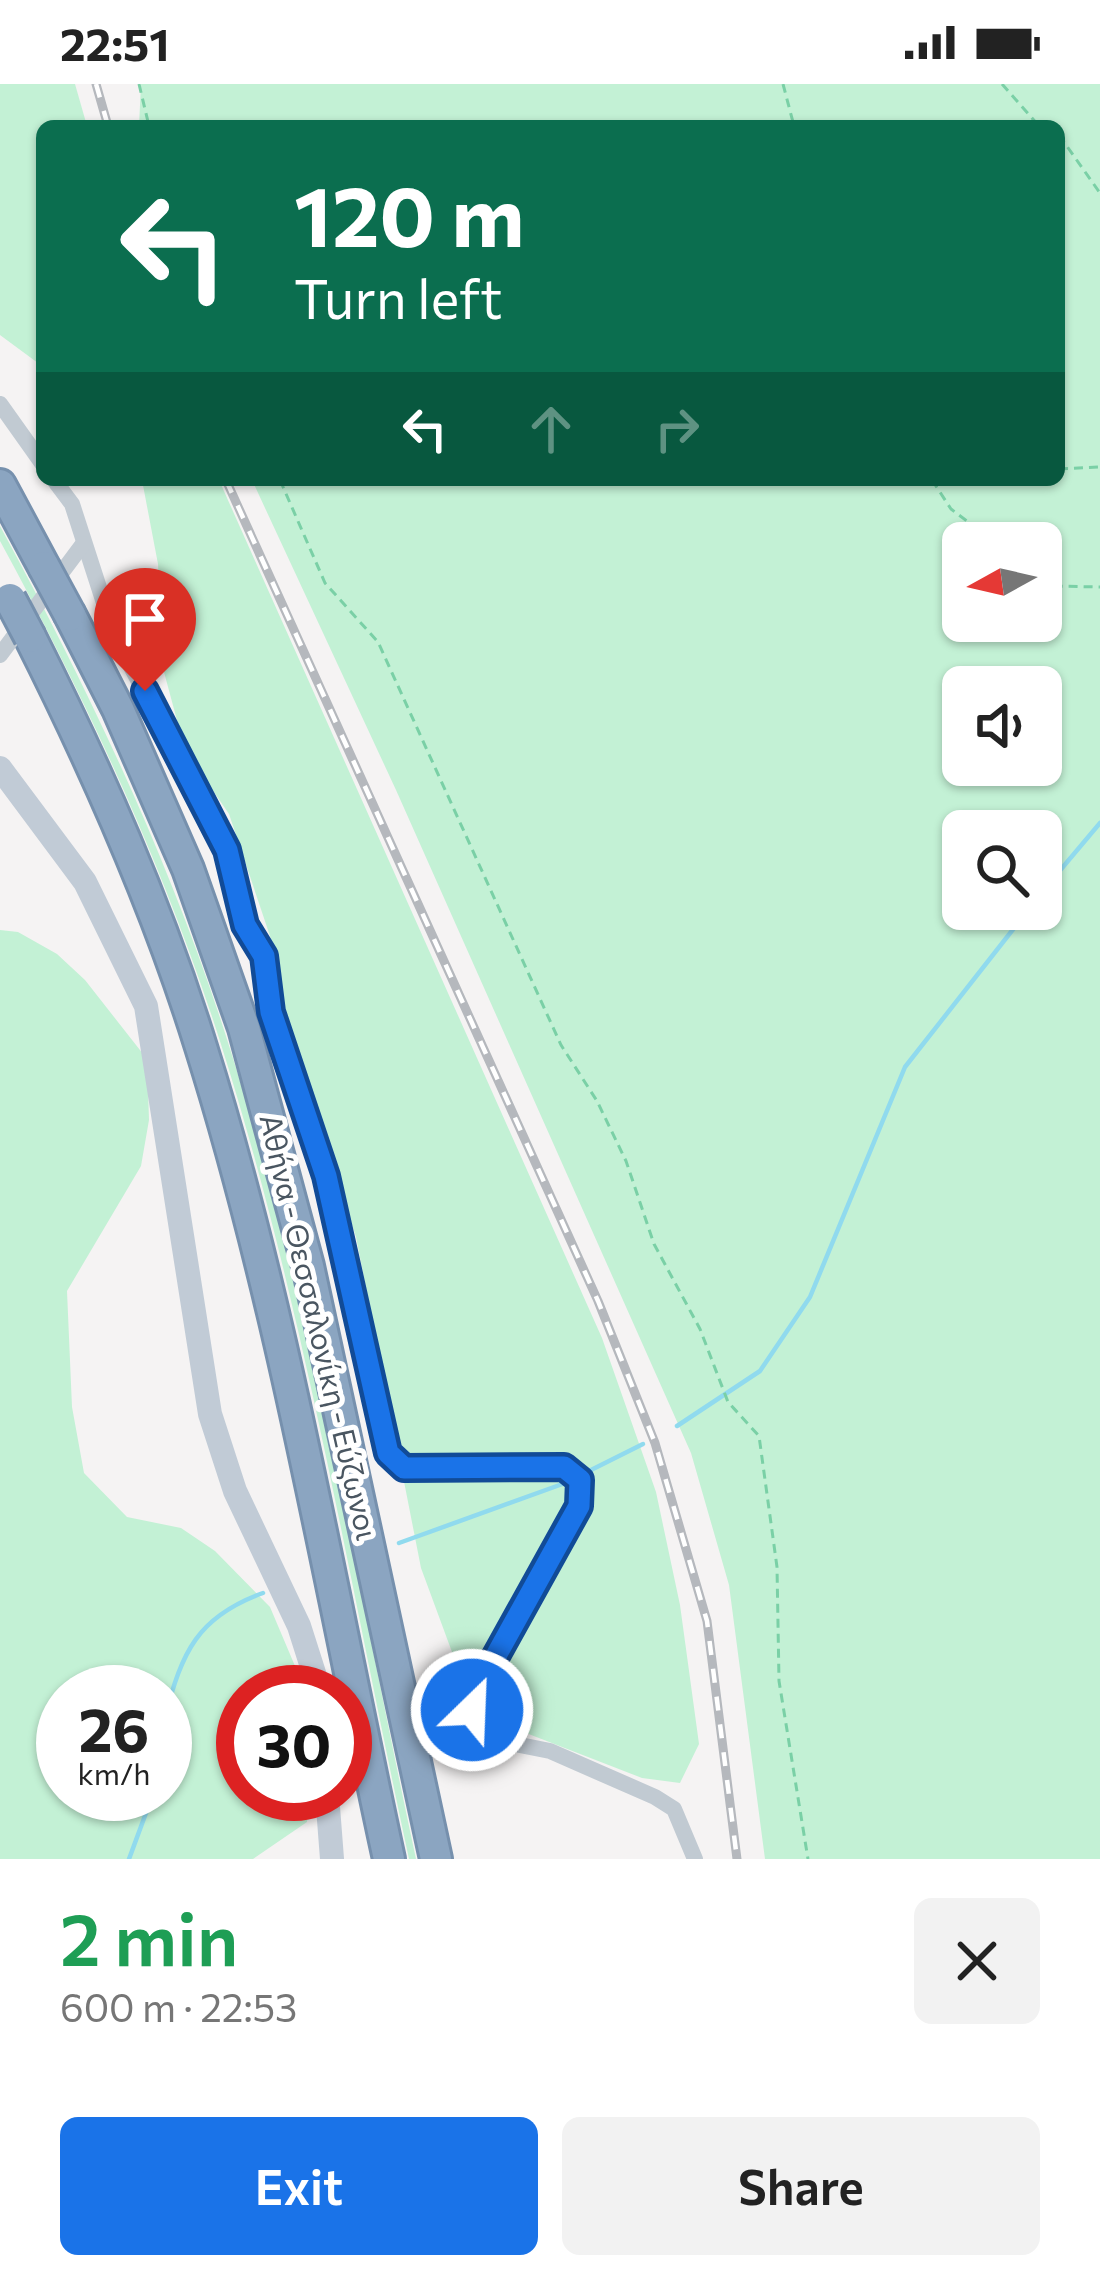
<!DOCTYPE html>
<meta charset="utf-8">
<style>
body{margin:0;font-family:Commissioner,sans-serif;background:#f2f2f2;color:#222;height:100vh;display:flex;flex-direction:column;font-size:45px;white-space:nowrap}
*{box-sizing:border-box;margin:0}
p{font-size:39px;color:#767676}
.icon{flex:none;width:66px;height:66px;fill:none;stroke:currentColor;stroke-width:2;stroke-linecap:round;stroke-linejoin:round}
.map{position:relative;height:1775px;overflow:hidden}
.panel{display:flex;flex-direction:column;background:#fff;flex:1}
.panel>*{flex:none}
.banner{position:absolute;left:36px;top:36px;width:1029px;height:366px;border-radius:18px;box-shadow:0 3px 9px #0004;background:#0b6e4f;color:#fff;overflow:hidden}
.needle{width:78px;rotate:262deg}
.buttons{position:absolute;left:942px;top:438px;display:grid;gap:24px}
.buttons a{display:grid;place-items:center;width:120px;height:120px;border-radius:18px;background:#fff;box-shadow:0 3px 9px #0004;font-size:60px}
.speed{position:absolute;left:36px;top:1581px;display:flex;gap:24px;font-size:60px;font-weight:700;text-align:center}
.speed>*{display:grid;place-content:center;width:156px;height:156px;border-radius:50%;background:#fff;box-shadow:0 3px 9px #0004;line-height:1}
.speed small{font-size:30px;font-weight:400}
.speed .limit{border:18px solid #d22;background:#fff;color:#111}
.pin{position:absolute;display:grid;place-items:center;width:102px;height:102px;color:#fff;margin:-123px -51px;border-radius:50% 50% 50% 0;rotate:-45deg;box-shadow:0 0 12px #0007}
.pin .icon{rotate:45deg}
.me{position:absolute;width:132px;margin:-66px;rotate:24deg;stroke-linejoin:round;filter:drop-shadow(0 0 9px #0008)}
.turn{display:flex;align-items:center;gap:42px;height:252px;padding:0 60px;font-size:54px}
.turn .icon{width:156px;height:156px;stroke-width:2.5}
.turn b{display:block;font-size:84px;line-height:102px}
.lanes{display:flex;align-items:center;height:114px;padding:0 60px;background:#0003;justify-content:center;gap:60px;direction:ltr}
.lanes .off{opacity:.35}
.round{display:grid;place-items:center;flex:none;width:126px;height:126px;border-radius:18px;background:#f2f2f2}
.summary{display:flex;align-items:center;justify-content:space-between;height:204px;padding:0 60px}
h1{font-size:72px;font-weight:600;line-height:90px;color:#1e9e55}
.primary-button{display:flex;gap:24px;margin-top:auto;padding:24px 60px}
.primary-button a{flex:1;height:138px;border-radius:18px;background:#1a73e8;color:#fff;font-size:48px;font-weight:600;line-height:138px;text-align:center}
.primary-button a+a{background:#f2f2f2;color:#222}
.status{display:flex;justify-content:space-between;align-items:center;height:84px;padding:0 60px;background:#fff;direction:ltr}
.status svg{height:33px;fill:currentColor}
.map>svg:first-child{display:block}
.green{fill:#c3f1d5;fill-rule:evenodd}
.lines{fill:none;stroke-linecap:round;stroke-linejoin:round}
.stream{stroke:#90daee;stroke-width:4.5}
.motorway-casing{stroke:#7690ad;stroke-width:36}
.path{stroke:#7ad0a6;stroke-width:3;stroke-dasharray:9 6;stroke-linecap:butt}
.minor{stroke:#c1cad2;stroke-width:16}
.secondary{stroke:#c1cbd6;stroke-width:24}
.motorway{stroke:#8ba5c1;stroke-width:30}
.rail-casing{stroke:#b5b8bd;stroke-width:9}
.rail{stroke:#fff;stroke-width:4.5;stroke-dasharray:14;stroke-linecap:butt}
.motorway-bridge-casing{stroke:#7690ad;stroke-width:36;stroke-linecap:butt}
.motorway-bridge{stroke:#8ba5c1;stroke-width:30}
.route-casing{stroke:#114b97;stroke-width:30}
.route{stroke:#1a73e8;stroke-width:21}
.labels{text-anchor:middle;stroke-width:10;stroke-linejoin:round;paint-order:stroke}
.street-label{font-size:30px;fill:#4a5661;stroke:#fff}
</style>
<div class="status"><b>22:51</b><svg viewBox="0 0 49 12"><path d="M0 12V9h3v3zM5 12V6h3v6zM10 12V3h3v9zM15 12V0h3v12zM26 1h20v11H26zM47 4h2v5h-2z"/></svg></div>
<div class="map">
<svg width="1100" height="1775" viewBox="0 0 1100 1775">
<rect width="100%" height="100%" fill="#f5f3f3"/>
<g class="green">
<path d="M 0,0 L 75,0 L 87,42 L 42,42 L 42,282 L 0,251 Z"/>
<path d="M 141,0 L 1100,0 L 1100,1775 L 765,1775 L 729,1501 L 691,1369 L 396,706 L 252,396 L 1059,396 L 1059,42 L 139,42 ZM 963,459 L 1041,459 L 1041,537 L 963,537 ZM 1041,603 L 1041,681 L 963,681 L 963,603 ZM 963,747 L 1041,747 L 1041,825 L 963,825 Z"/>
<path d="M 142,396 L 219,396 L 602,1254 L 656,1408 L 680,1521 L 699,1660 L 680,1699 L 642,1694 L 490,1635 L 459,1587 L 421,1484 L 356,1153 L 284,928 L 271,855 L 229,730 L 185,666 L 164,588 L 158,480 Z"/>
<path d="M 0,442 C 89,606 168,772 225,949 C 311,1215 357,1502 416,1775 L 409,1775 C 350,1502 304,1220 219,954 C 163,780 87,617 0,457 Z"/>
<path d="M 0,846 L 18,848 L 57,870 L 85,896 L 147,975 L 149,1036 L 141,1082 L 67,1207 L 72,1323 L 84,1389 L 127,1433 L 181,1444 L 215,1467 L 270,1523 L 306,1608 L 243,1608 L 243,1710 L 310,1710 L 307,1738 L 253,1775 L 0,1775 ZM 63,1608 L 165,1608 L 165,1710 L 63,1710 Z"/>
</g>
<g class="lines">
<g class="stream">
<path d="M 1041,809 L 1100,739"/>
<path d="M 677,1342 L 760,1287 L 810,1213 L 905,983 L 1029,825"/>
<path d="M 589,1387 L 643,1360"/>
<path d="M 399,1459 L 568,1398"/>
<path d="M 165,1633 C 182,1568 197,1533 263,1509"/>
<path d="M 129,1775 L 153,1710"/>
</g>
<defs>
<g id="motorway">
<path d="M 0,401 L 44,483"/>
<path d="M 70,531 L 118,625 L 188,785 L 244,944 L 308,1182 L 436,1775"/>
<path d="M 30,553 C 97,686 157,821 201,963 C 284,1227 330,1504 389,1775"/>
</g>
</defs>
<use href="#motorway" class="motorway-casing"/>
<g class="path">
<path d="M 139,0 L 149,42"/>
<path d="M 783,0 L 794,42"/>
<path d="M 1002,0 L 1039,42"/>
<path d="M 1059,51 L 1100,109"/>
<path d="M 1059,385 L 1100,383"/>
<path d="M 280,396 L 325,499 L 378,558 L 561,961 L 597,1017 L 626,1077 L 654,1160 L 700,1245 L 728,1318 L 759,1352 L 777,1483 L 779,1597 L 808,1775"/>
<path d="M 932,396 L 951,425 L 996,459"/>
<path d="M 1041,495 L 1050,502 L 1100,503"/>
</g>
<g class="minor">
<path d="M 0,320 L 42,379"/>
<path d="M 54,396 L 72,420 L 114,550 L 227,766 L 245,841 L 264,872 L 271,928 L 326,1092 L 388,1369 L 404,1384 L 564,1383 L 580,1396 L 579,1422 L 472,1615 L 472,1641 L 485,1654 L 550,1667 L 655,1713 L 674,1725 L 695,1775"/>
<path d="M 0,571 L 83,460"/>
</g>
<g class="secondary">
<path d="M 0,684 L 85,798 L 146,922 L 210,1330 L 235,1407 L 299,1542 L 320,1608"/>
<path d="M 327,1710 L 332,1775"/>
</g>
<use href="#motorway" class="motorway"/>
<defs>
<g id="rail">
<path d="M 96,0 L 108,42"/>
<path d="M 226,396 L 598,1217 L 655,1359 L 707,1537 L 737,1775"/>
</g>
</defs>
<use href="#rail" class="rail-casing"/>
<use href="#rail" class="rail"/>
<defs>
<g id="motorway-bridge">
<path d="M 44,483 L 70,531"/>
<path d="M 10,515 L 30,553"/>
</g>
</defs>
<use href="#motorway-bridge" class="motorway-bridge-casing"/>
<use href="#motorway-bridge" class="motorway-bridge"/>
</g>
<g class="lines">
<defs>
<path id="route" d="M 145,607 L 227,766 L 245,841 L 264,872 L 271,928 L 326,1092 L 388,1369 L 404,1384 L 564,1383 L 580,1396 L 579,1422 L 472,1615 L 472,1626"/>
</defs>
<use href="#route" class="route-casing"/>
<use href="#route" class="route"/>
</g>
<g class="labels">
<g class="street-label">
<text transform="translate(318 1243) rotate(77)" y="10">Αθήνα - Θεσσαλονίκη - Εύζωνοι</text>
</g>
</g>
</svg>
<div class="buttons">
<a><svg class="needle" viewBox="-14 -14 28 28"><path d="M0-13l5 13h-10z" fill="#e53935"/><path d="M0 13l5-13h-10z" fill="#767676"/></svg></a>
<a><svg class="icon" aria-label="sound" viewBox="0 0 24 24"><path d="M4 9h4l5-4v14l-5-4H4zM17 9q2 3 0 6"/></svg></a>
<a><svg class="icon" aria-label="search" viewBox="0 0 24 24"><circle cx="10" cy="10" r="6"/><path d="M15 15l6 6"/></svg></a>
</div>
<div class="speed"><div>26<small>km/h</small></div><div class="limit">30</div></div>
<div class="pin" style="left:145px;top:607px;background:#d93025"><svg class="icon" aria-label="arrive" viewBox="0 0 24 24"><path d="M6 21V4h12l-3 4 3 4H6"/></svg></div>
<svg class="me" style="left:472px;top:1626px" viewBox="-20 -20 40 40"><circle r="17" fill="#1a73e8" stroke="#fff" stroke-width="3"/><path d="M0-11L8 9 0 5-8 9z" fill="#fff"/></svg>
<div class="banner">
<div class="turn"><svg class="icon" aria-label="left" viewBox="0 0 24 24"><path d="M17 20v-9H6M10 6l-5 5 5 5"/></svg><div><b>120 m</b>Turn left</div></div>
<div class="lanes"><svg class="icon" aria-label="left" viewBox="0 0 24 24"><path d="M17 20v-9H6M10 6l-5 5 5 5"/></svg><svg class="icon off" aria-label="ahead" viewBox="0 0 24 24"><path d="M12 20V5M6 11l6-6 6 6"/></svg><svg class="icon off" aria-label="right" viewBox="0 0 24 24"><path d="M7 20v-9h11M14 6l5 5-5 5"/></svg></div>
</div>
</div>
<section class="panel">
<div class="summary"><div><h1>2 min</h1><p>600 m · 22:53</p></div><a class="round"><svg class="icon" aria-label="close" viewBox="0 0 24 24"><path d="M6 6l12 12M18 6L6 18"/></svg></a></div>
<div class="primary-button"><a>Exit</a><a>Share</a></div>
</section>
